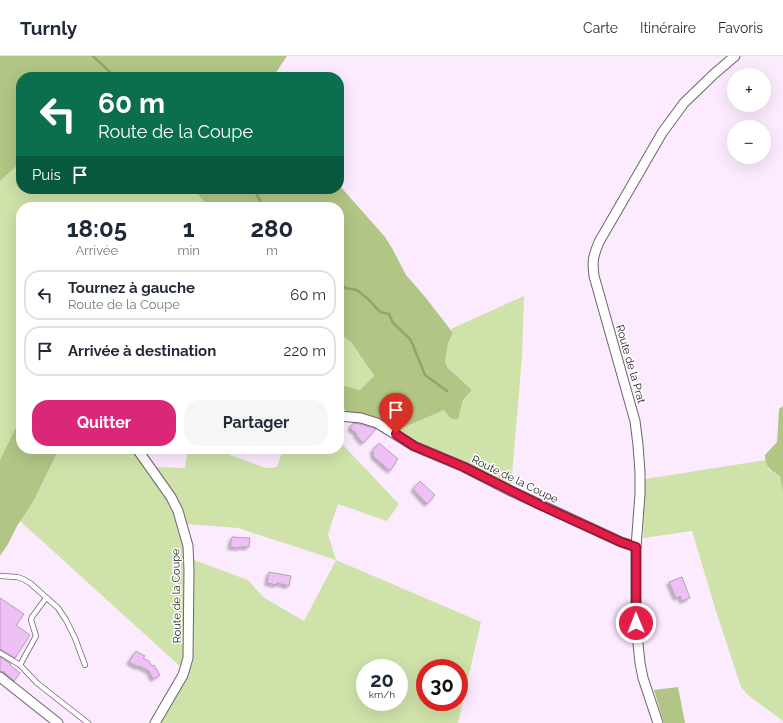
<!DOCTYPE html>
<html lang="fr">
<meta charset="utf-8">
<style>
body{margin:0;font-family:Raleway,sans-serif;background:#f6f6f7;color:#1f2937;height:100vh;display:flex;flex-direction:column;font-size:15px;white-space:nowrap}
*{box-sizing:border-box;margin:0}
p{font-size:13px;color:#747a83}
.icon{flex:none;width:22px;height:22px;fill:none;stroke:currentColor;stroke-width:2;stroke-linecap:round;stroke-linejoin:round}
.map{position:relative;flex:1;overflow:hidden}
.details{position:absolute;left:16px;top:146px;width:328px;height:252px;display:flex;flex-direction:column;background:#fff;border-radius:16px;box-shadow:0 4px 16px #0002}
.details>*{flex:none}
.hud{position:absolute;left:16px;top:16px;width:328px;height:122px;border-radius:16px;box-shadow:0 4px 16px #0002;background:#0b6e4f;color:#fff;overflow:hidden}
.fabs{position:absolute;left:727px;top:12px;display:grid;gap:8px}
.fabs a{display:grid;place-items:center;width:44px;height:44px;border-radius:50%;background:#fff;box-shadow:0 4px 16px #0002;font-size:20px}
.speed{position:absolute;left:356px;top:603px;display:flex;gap:8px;font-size:20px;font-weight:700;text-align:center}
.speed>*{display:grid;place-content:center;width:52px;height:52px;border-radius:50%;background:#fff;box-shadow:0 4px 16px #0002;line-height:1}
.speed small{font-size:10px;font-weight:400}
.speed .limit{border:6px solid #d22;background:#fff;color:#111}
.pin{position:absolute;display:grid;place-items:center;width:34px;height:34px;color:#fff;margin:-41px -17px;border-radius:50% 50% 50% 0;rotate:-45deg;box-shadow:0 0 4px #0007}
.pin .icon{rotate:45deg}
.me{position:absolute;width:44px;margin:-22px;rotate:359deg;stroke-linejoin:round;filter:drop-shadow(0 0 3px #0008)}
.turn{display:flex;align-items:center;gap:14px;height:84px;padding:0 16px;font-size:18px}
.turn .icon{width:52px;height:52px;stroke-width:2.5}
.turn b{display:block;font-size:28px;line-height:34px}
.then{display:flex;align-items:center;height:38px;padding:0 16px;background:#0003;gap:8px;font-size:15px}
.eta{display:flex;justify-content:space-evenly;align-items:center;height:68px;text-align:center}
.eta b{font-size:24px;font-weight:700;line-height:28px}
.action{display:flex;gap:8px;margin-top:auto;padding:8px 16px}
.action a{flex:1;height:46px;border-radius:16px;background:#db2777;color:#fff;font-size:16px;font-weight:700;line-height:46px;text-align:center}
.action a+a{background:#f6f6f7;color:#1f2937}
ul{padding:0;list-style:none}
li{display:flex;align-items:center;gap:12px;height:50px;margin:0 8px 6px;padding:0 8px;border:2px solid #e0e1e3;border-radius:16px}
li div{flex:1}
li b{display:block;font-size:15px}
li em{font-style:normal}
header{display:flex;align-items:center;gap:24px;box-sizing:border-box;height:56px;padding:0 20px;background:#fff;border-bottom:1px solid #e0e1e3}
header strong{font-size:19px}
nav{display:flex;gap:22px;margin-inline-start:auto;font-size:14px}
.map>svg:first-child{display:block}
.green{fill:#cfe2a9;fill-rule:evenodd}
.forest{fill:#b1c585}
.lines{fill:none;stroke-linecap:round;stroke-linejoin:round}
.stream{stroke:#93a667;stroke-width:2.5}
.building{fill:#eec0f6;stroke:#b2a2b4;filter:url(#shadow)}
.lane-casing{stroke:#706272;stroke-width:6}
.street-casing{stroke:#706272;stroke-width:11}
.lane{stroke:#fff;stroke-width:4.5}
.street{stroke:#fff;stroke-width:9}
.route-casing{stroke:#92132f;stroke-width:10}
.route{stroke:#e11d48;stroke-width:7}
.labels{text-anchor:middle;stroke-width:3;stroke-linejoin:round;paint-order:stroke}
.street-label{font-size:11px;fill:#1e191f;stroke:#fff}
</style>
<header>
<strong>Turnly</strong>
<nav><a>Carte</a><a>Itinéraire</a><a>Favoris</a></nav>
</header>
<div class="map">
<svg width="783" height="667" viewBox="0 0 783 667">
<defs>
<filter id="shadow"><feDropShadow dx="-2.5" dy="2.5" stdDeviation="1" flood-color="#0004"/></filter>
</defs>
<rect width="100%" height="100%" fill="#fcebfe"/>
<g class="green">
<path d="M 21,106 L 21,133 L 194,133 L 204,146 L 204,151 L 21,151 L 21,366 L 15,373 L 0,404 L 0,125 Z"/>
<path d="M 524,240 L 522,301 L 511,430 L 417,386 L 398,374 L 444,354 L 450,362 L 458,364 L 463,344 L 472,334 L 448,312 L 445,306 L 448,286 L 453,277 L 451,273 Z"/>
<path d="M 339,277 L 351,286 L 374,321 L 361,334 L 339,328 Z"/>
<path d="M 339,387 L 342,388 L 399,448 L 387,465 L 338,448 L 328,478 L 336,504 L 481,566 L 458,667 L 158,667 L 188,619 L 191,606 L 192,509 L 194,504 L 248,524 L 263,541 L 304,565 L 336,504 L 238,472 L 187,468 L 183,454 L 178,445 L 153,411 L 185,412 L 188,393 L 232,393 L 230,399 L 266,412 L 277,411 L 283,393 L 291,393 L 309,397 L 311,393 L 339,393 ZM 365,612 L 399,612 L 399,646 L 365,646 ZM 425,612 L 459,612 L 459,646 L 425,646 Z"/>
<path d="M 59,393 L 133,393 L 168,443 L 176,458 L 182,478 L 185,499 L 183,613 L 20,465 L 33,446 Z"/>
<path d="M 765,404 L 769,414 L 780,420 L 783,436 L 783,665 L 748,639 L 741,631 L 716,555 L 692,475 L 643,482 L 645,423 Z"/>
</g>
<g class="forest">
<path d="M 0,0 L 287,0 L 273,21 L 21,21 L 21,106 L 0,125 Z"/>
<path d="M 339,129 L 385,181 L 392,192 L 406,219 L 426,242 L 453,277 L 448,287 L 445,306 L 448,312 L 472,334 L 463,344 L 458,364 L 450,362 L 444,354 L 398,374 L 375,362 L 347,357 L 339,346 L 339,328 L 360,334 L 374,320 L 351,286 L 339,277 L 339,151 L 204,151 L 204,146 L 194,133 L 339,133 Z"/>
<path d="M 783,350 L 783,436 L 780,420 C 770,414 765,411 765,399 L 777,386 L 779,353 Z"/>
<path d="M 21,366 L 21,393 L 59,393 L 33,446 L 17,470 L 8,488 L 0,500 L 0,404 L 15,373 Z"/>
<path d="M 678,631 L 685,667 L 664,667 L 654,634 Z"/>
</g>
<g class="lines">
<g class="stream">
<path d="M 93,0 L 115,21"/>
<path d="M 255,133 L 258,141 L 264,151"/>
<path d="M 339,220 C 343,223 341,228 345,232 L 357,234 L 368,243 L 380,256 L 389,258 L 393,267 L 410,283 L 412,287 L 425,319 L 447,335"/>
</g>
</g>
<g class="building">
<path d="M 353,367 L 360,368 L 376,373 L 363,387 L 356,379 L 357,378 L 350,372 Z"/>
<path d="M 379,387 L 398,403 L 390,415 L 373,400 L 374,397 L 372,395 Z"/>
<path d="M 420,425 L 435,439 L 427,448 L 413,433 Z"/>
<path d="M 232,481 L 250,482 L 249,491 L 239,491 L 239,492 L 230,491 Z"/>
<path d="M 269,516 L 291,520 L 289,530 L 277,527 L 277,529 L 267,527 Z"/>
<path d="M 682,521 L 690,542 L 682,545 L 680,540 L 676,542 L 669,526 Z"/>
<path d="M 0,542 L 24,558 L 16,569 L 30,579 L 15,602 L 0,593 Z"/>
<path d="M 136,595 L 145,600 L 143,602 L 149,605 L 152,610 L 154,609 L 160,619 L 153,623 L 149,615 L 139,610 L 138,611 L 129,606 Z"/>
<path d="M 0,601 L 11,608 L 10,609 L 20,617 L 14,625 L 4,616 L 0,615 Z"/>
</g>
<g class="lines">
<defs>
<g id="lane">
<path d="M 0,520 L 17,521 L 23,523 L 30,527 L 58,552 L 66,564 L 75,582 L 85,609"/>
<path d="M 0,597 L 20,609 L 37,627 L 88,667"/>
<path d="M 20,609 L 36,580 L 31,564 L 32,561 L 46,542"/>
</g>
<g id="street">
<path d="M 339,360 L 361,362 L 377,367 L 414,390 L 464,411 L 511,435 L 621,486 L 636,491"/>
<path d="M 137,393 L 171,441 L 178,455 L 188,490 L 189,514 L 188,602 L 183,619 L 155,667"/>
<path d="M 0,621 L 58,667"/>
<path d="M 658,667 L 643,622 L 640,607 L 637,578 L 636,556 L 636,491 L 640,438 L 640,416 L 638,389 L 635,365 L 594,220 C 592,205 593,201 599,186 L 662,77 L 684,47 L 714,18 L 735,0"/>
</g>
</defs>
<use href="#lane" class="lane-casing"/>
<use href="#street" class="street-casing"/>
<use href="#lane" class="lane"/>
<use href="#street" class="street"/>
</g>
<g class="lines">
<defs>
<path id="route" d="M 396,378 L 414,390 L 464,411 L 540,449 L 621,486 L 636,491 L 636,567"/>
</defs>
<use href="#route" class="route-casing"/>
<use href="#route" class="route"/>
</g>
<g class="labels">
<g class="street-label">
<text transform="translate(631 308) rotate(74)" y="4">Route de la Prat</text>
<text transform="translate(515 423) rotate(26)" y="4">Route de la Coupe</text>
<text transform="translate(176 540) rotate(-91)" y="4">Route de la Coupe</text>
</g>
</g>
</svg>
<div class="fabs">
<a>+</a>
<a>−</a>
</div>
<div class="speed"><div>20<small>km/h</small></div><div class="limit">30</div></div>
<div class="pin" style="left:396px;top:378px;background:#d93025"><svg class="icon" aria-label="arrive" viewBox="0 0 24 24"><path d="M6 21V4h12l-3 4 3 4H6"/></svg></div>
<svg class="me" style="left:636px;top:567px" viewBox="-20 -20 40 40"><circle r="17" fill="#e11d48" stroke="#fff" stroke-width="3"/><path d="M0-11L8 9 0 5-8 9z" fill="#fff"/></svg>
<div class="hud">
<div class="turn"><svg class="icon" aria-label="left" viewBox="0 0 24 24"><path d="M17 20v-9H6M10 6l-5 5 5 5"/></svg><div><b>60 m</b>Route de la Coupe</div></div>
<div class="then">Puis<svg class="icon" aria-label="arrive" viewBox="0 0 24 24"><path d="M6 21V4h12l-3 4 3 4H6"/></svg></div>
</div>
<section class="details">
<div class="eta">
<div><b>18:05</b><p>Arrivée</p></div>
<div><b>1</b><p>min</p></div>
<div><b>280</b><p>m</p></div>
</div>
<ul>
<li><svg class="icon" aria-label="left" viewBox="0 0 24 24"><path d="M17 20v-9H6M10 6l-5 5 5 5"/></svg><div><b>Tournez à gauche</b><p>Route de la Coupe</p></div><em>60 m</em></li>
<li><svg class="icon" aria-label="arrive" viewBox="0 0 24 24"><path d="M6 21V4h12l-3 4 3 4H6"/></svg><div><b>Arrivée à destination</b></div><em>220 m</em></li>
</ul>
<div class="action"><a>Quitter</a><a>Partager</a></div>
</section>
</div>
